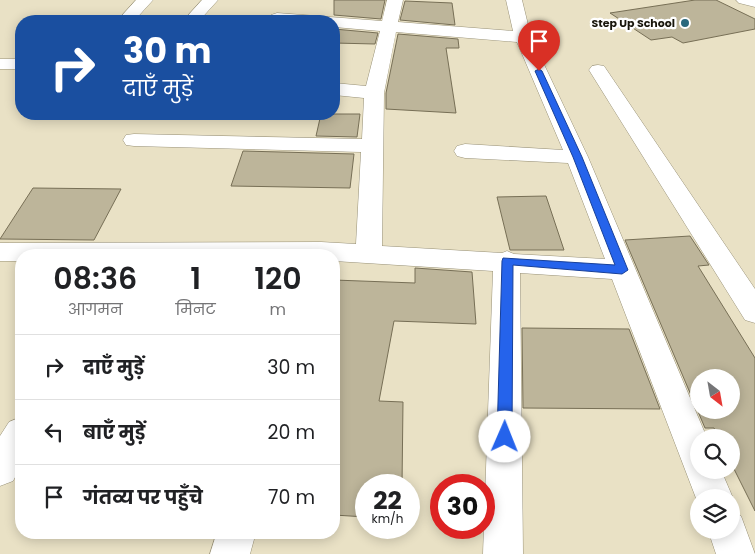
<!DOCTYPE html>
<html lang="hi">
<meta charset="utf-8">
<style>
body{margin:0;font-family:Poppins,"Noto Sans Devanagari",sans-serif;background:#f2f2f2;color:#202124;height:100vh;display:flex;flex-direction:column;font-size:19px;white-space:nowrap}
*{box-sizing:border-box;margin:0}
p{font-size:16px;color:#757577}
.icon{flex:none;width:28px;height:28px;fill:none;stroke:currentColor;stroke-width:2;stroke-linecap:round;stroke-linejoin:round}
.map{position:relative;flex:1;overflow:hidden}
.side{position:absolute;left:15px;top:249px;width:325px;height:290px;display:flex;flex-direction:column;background:#fff;border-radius:20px;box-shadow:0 2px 12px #0003}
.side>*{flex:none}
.hud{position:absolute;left:15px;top:15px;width:325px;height:105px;border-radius:20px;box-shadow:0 2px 12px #0003;background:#1a4fa0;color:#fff;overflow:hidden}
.needle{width:32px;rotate:149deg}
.buttons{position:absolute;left:690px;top:369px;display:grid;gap:10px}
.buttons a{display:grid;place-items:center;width:50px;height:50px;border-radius:50%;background:#fff;box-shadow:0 2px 12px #0003;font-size:25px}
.speed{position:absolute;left:355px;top:474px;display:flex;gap:10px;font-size:25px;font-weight:700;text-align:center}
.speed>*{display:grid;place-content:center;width:65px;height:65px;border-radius:50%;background:#fff;box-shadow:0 2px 12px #0003;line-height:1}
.speed small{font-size:12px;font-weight:400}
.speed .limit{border:8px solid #d22;background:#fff;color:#111}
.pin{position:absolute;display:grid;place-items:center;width:42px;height:42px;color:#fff;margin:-51px -21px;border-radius:50% 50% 50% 0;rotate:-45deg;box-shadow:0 0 5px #0007}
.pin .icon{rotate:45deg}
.me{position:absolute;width:55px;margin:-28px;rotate:1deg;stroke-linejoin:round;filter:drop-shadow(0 0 4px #0008)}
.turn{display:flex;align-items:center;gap:18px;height:105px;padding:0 25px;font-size:22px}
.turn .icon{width:65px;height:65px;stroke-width:2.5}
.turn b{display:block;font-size:35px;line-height:42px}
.eta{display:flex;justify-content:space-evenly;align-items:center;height:85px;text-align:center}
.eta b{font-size:30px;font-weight:600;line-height:35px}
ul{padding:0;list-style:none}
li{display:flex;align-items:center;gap:15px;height:65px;padding:0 25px;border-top:1px solid #e0e0e0}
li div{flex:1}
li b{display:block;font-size:19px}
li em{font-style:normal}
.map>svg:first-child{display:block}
.building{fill:#bdb59a;stroke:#776f56;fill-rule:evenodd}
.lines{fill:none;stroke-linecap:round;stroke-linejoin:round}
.minor-casing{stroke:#989177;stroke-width:1}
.minor{fill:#fff;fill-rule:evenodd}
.route{fill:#2563eb;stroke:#184099}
.poi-dot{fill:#29687d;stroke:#fff;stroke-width:2}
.labels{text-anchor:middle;stroke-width:4.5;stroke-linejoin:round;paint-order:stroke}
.far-poi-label{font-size:11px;font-weight:bold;fill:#19160c;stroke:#fff;text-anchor:end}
</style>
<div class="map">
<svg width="755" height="554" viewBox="0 0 755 554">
<rect width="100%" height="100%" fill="#e9e1c5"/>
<g class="building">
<path d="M 334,0 L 385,0 L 381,19 L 334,15 Z"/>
<path d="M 695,0 L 716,0 L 755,19 L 755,29 L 683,43 L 672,37 L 651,40 L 610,13 Z"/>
<path d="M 405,1 L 452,3 L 455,25 L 400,20 Z"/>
<path d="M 334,29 L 378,33 L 375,44 L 334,43 Z"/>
<path d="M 398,34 L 458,39 L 459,48 L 446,48 L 456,113 L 386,109 L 386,93 Z"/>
<path d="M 321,114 L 360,114 L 357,137 L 316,136 Z"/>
<path d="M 243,151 L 354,154 L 350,188 L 231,186 Z"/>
<path d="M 33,188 L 121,189 L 94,240 L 0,239 Z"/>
<path d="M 546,196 L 564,250 L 510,250 L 497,197 Z"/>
<path d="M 690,236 L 709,265 L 698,266 L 755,358 L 755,511 L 731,463 L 731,438 L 719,438 L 714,428 L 705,428 L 625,240 ZM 699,378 L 731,378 L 731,410 L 699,410 Z"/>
<path d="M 415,268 L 472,272 L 476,324 L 394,321 L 379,401 L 403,402 L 402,485 L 366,485 L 366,517 L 334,515 L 334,280 L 415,283 Z"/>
<path d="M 522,328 L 629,329 L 660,409 L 523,408 Z"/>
</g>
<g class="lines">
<defs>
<g id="minor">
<path d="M 136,0 L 153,0 L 134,21 L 117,21 Z"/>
<path d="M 202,0 L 218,0 L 199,21 L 183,21 Z"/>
<path d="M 387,0 L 403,0 L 398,22 L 513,31 L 506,0 L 522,0 L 531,37 L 588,157 L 707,438 L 699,438 L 699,470 L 721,470 L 733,498 L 731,501 L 731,498 L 699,498 L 699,506 L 612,279 L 520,273 L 523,554 L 483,554 L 493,271 L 334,261 L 334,255 L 21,255 L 21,261 L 0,261 L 0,243 L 321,242 L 356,244 L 361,152 L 134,146 L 126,145 L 123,140 L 126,135 L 134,134 L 362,139 L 364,98 L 334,95 L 334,83 L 366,86 L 380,31 L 334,27 L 334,21 L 271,21 L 269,18 L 271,15 L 277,13 L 382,21 ZM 396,32 L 517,42 L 563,150 L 465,144 L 457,146 L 454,151 L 457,156 L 465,158 L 568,163 L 605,259 L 514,254 L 507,251 L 502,253 L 382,246 L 384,93 Z"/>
<path d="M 736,0 L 755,0 L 755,7 L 739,3 Z"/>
<rect x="0" y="59" width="21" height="10"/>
<path d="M 598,65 L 604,66 L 755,289 L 755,323 L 745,320 L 589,70 L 592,66 Z"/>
<path d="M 21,417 L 21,466 L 13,481 L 0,486 L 0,436 L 9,422 Z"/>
<path d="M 731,512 L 741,516 L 755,554 L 716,554 L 708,530 L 731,530 Z"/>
<path d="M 217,532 L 256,532 L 250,554 L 210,554 Z"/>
</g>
</defs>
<use href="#minor" class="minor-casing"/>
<use href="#minor" class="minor"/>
</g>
<path class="route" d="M 539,69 L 542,71 L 582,157 L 628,270 L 622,274 L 513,265 L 512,437 L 510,442 L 505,443 L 500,442 L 497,437 L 502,261 L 503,258 L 615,265 L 573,157 L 535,71 Z"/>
<circle class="poi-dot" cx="685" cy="23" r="5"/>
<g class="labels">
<g class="far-poi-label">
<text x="675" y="27">Step Up School</text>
</g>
</g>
</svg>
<div class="buttons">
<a><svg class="needle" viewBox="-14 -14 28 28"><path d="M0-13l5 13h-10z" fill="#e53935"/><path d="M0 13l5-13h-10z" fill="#757577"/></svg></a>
<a><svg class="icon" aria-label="search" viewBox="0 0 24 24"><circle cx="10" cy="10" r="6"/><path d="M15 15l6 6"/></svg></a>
<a><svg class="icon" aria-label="layers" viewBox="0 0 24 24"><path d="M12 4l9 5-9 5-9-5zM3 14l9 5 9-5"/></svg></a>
</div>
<div class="speed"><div>22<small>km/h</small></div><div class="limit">30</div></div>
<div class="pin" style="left:539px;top:71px;background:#d93025"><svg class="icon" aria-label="arrive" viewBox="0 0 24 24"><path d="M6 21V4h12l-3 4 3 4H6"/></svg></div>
<svg class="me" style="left:505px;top:437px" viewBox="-20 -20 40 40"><circle r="19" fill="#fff"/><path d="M0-13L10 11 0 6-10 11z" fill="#2563eb"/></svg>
<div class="hud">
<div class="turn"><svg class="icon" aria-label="right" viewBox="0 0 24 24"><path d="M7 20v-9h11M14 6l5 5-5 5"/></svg><div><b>30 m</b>दाएँ मुड़ें</div></div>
</div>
<section class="side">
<div class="eta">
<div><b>08:36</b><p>आगमन</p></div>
<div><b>1</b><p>मिनट</p></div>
<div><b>120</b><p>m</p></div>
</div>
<ul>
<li><svg class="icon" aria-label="right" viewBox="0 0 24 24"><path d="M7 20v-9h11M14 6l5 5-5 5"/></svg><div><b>दाएँ मुड़ें</b></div><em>30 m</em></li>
<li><svg class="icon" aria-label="left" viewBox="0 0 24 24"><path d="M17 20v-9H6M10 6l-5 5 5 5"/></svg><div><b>बाएँ मुड़ें</b></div><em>20 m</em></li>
<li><svg class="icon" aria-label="arrive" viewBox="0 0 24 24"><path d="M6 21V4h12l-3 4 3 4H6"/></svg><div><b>गंतव्य पर पहुँचे</b></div><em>70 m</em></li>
</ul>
</section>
</div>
